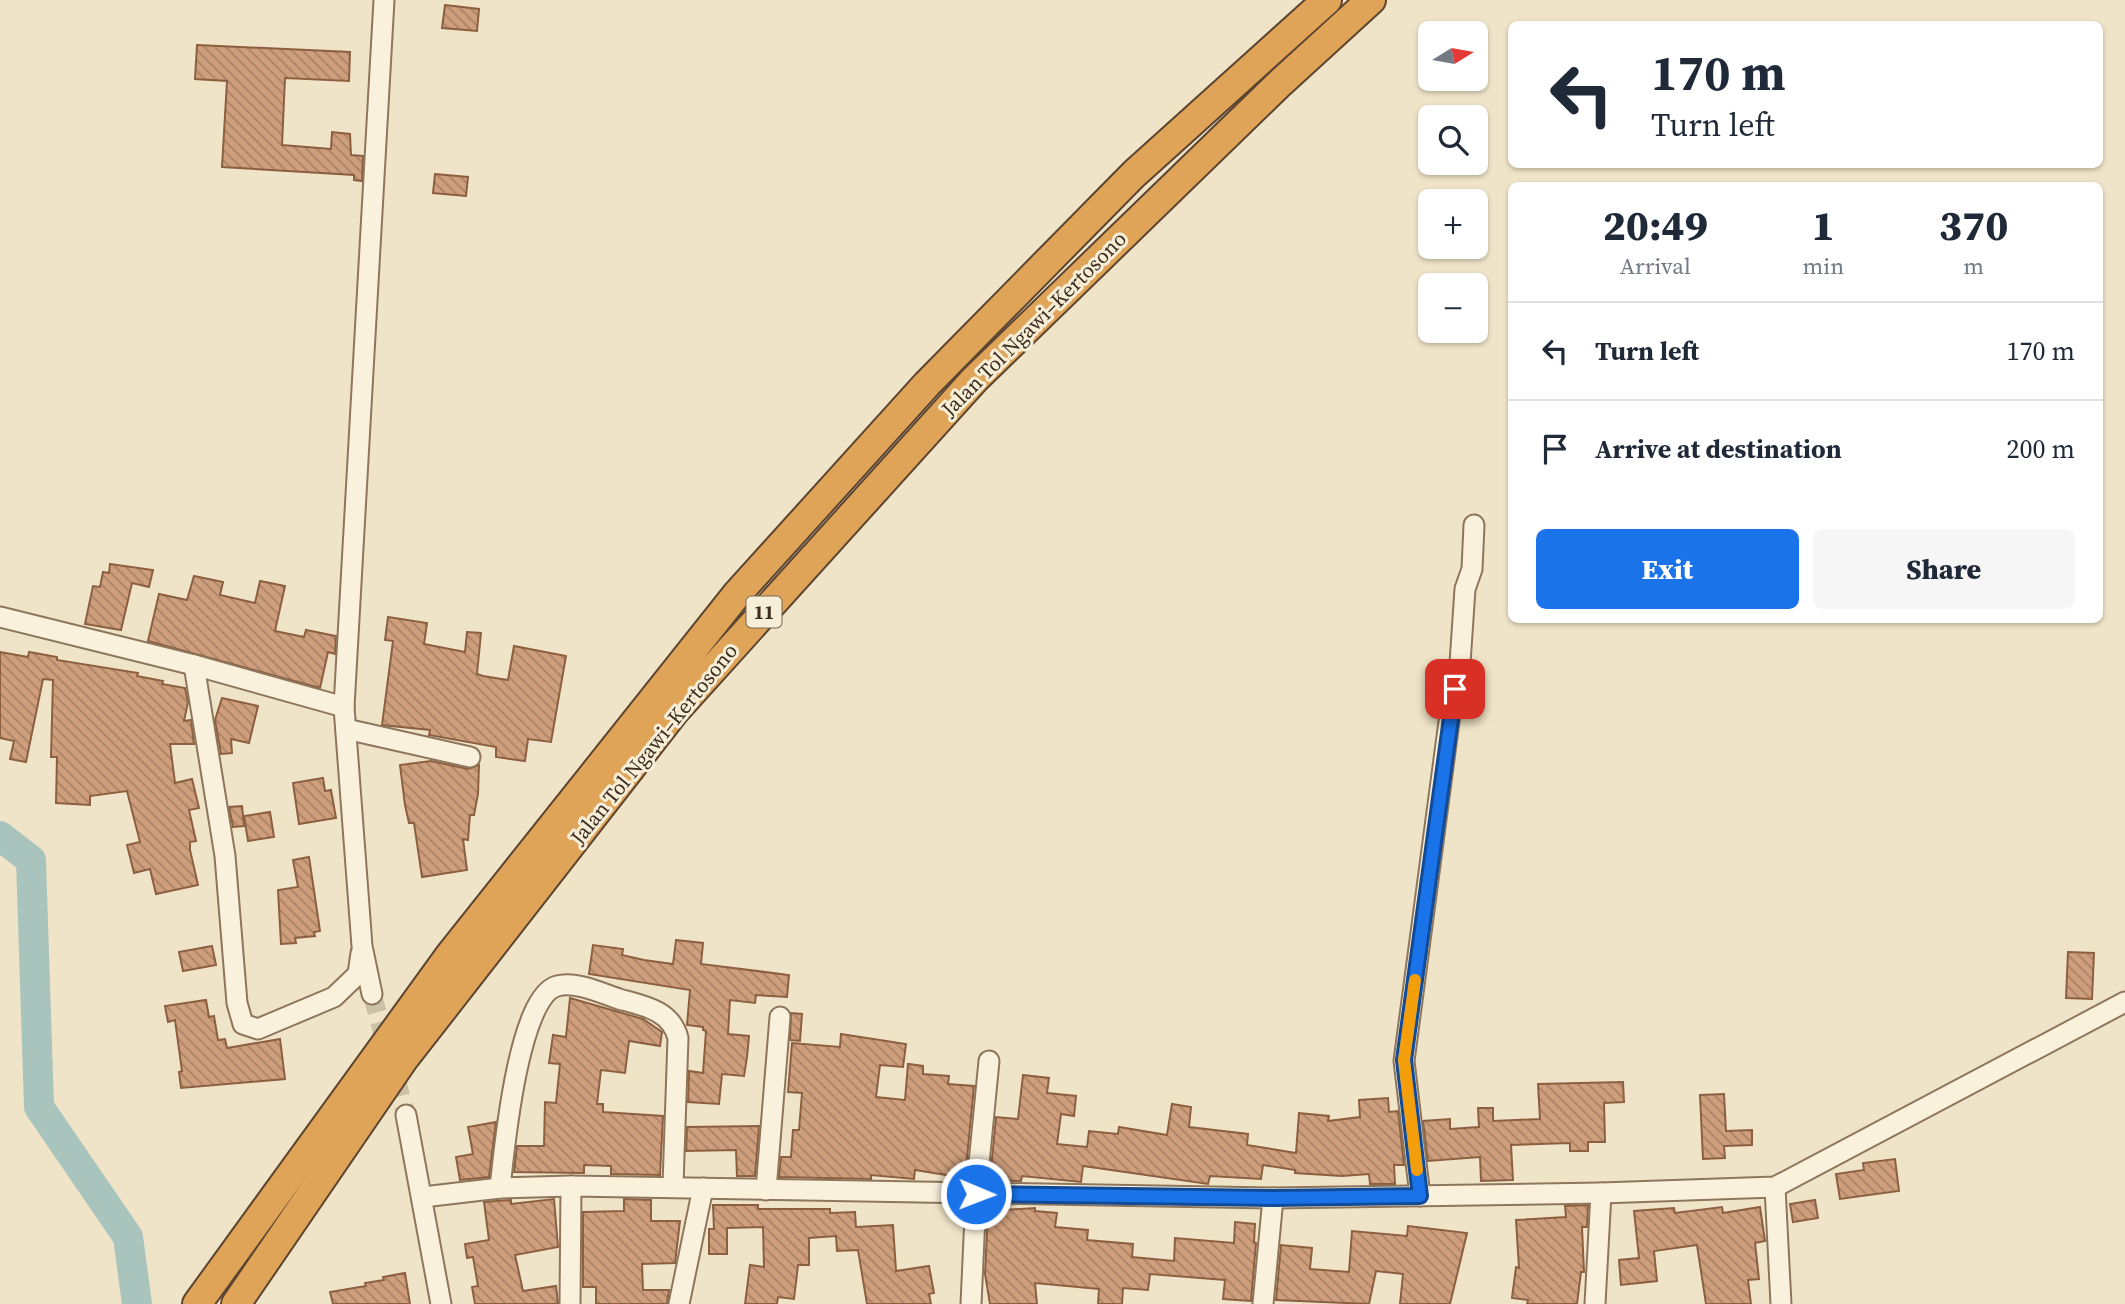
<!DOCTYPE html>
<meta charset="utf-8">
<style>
body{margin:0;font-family:"Source Serif 4",serif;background:#f6f6f7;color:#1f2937;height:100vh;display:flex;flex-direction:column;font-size:26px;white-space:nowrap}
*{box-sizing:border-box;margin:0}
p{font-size:23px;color:#747a83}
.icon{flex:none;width:38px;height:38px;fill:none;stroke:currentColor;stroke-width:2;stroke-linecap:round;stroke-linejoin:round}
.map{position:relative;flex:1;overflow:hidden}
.panel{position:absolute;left:1508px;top:182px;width:595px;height:441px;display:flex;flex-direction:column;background:#fff;border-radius:10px;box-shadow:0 2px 5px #0004}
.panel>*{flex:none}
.banner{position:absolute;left:1508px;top:21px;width:595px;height:147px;border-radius:10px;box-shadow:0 2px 5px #0004;background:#fff;color:#1f2937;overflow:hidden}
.needle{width:46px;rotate:79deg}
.tools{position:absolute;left:1418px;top:21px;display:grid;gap:14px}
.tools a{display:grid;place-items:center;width:70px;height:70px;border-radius:10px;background:#fff;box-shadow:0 2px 5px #0004;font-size:35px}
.pin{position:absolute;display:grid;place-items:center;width:60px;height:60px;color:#fff;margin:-30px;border-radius:14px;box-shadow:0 4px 10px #0006}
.me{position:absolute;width:77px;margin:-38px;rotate:91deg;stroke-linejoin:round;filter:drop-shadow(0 0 5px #0008)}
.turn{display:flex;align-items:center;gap:24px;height:147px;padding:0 28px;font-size:32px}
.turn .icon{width:91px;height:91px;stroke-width:2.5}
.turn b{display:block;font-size:49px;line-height:60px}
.eta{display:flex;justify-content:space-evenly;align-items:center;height:119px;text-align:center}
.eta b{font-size:42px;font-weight:800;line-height:49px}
.primary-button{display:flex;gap:14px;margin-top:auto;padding:14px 28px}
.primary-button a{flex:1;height:80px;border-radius:10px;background:#1a73e8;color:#fff;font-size:28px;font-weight:800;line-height:80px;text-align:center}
.primary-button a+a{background:#f6f6f7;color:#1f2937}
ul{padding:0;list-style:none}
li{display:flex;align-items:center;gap:21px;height:98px;padding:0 28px;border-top:2px solid #e0e1e3}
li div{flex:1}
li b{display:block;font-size:26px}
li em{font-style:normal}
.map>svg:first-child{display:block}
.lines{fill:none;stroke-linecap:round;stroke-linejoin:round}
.river{stroke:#a9c4bc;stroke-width:30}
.building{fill:url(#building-back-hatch);stroke:#8d5f41;stroke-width:2}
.minor-tunnel{stroke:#ccc0a6;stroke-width:19;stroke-dasharray:19 10;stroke-linecap:butt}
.minor-casing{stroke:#8d765c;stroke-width:23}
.highway-casing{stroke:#5b4430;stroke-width:32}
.minor{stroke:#faf1dc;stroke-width:19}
.highway{stroke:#e0a458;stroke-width:28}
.route-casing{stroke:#114b97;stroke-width:18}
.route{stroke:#1a73e8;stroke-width:12}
.slow{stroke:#f59e0b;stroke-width:12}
.labels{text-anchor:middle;stroke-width:6;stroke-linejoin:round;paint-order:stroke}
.shield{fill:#f7eed8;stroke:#756857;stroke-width:2}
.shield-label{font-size:19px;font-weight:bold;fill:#3d2e20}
.street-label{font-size:21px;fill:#3d2e20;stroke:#f7eed8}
</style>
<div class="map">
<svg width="2125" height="1304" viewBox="0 0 2125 1304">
<defs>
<pattern id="building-back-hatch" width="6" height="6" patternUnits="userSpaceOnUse" patternTransform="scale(1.75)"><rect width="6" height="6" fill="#cf9f7d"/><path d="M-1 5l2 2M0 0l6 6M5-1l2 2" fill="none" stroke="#a98266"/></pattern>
</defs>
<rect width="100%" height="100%" fill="#f0e4c8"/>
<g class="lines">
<path class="river" d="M 0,836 L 31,860 L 39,1107 L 128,1237 L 137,1304"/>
</g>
<g class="building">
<path d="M 445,5 L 479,9 L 477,31 L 442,28 Z"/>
<path d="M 197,45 L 350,52 L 349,81 L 285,78 L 282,145 L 331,149 L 332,132 L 350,134 L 351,155 L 363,156 L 362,181 L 354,180 L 354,175 L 222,167 L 227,81 L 195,79 Z"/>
<path d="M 435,174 L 468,177 L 466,196 L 433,193 Z"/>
<path d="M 110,564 L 153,570 L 149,587 L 132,583 L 121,630 L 85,624 L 93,586 L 100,587 L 103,572 L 109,573 Z"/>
<path d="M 194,576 L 223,582 L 220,595 L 255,603 L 260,581 L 285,586 L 275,631 L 304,637 L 306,630 L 336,636 L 335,654 L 328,652 L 320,688 L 148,641 L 159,594 L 187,600 Z"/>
<path d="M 388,617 L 427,623 L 424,644 L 465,652 L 467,632 L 481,633 L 477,674 L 483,676 L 508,680 L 514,646 L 566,656 L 551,742 L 528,739 L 525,761 L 496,757 L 496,747 L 429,735 L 430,730 L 382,725 L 393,641 L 385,640 Z"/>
<path d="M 0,652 L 28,657 L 29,652 L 57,657 L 57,660 L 138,673 L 137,676 L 163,681 L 162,684 L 185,688 L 188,702 L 184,721 L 191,720 L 194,744 L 170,744 L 175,783 L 192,779 L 199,808 L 189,810 L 196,841 L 190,842 L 190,850 L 198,885 L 156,894 L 150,869 L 134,873 L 127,845 L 140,842 L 127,791 L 90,796 L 90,805 L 56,803 L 57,757 L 51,757 L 53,680 L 43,679 L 26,762 L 10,759 L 14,741 L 0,738 Z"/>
<path d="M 222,698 L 258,706 L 249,743 L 231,739 L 232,753 L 221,754 L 215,720 Z"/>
<path d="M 431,761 L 468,769 L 479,765 L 478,794 L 474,815 L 470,815 L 468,840 L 463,839 L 467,870 L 422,877 L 414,823 L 409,823 L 405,805 L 400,765 Z"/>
<path d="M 323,778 L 325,791 L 331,790 L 336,818 L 299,824 L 293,783 Z"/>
<path d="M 242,806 L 244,826 L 233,827 L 229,807 Z"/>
<path d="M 270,812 L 274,837 L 248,841 L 244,816 Z"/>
<path d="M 309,857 L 320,931 L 314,932 L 315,936 L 295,938 L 296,943 L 281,944 L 278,890 L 298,887 L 293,860 Z"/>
<path d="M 676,940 L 703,943 L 701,964 L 789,975 L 787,997 L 756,995 L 755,1003 L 730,1000 L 728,1034 L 749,1036 L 747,1057 L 744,1076 L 722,1074 L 719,1104 L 688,1102 L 689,1071 L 703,1073 L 706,1031 L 703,1030 L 703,1027 L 687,1025 L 690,990 L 589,974 L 593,945 L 623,949 L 622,955 L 644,960 L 673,964 Z"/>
<path d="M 212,946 L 216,965 L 183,971 L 179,952 Z"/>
<path d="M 2068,952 L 2094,953 L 2092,999 L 2066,998 Z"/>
<path d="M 570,998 L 643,1019 L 662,1032 L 660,1046 L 629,1041 L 625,1073 L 601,1070 L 597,1104 L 603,1104 L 603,1112 L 663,1116 L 660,1175 L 611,1174 L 611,1166 L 584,1165 L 584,1173 L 514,1172 L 517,1146 L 544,1146 L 545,1102 L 556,1103 L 560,1064 L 549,1063 L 553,1035 L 566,1037 Z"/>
<path d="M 206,1000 L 209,1017 L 214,1016 L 218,1040 L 225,1039 L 227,1048 L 280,1039 L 285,1079 L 181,1088 L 179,1072 L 182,1071 L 175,1020 L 168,1022 L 165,1006 Z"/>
<path d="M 791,1013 L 802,1014 L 800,1041 L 790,1040 Z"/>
<path d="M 841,1034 L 906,1044 L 903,1067 L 880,1065 L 876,1097 L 905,1100 L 908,1064 L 923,1066 L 923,1074 L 949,1076 L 948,1084 L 974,1086 L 965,1178 L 915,1170 L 914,1179 L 871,1175 L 871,1179 L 779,1177 L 781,1157 L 791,1157 L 793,1130 L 799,1130 L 802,1093 L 788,1092 L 792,1043 L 840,1047 Z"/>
<path d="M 1023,1075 L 1049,1078 L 1047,1093 L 1076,1096 L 1074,1116 L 1061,1114 L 1057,1144 L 1087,1147 L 1089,1131 L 1118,1134 L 1119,1127 L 1167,1135 L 1172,1104 L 1191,1107 L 1189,1127 L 1248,1134 L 1247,1145 L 1296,1153 L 1299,1113 L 1329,1116 L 1328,1121 L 1360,1117 L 1359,1100 L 1388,1098 L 1389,1112 L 1398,1111 L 1404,1165 L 1394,1165 L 1395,1184 L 1370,1184 L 1369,1174 L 1342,1176 L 1295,1173 L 1295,1170 L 1263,1165 L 1261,1179 L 1210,1176 L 1208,1184 L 1083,1166 L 1081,1182 L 1022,1176 L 1021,1181 L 990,1180 L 996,1117 L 1018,1119 Z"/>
<path d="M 1623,1082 L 1624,1102 L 1604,1103 L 1605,1142 L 1588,1142 L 1588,1151 L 1570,1151 L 1570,1143 L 1511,1145 L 1513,1180 L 1481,1181 L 1480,1157 L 1428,1161 L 1423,1121 L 1450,1119 L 1450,1129 L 1479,1127 L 1478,1108 L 1493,1108 L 1493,1121 L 1540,1119 L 1538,1084 Z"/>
<path d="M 1724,1094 L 1726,1131 L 1752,1130 L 1752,1145 L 1724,1146 L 1725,1158 L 1703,1159 L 1700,1095 Z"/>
<path d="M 496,1122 L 489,1177 L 460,1180 L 456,1157 L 473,1154 L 468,1127 Z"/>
<path d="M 759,1126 L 755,1176 L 737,1176 L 736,1150 L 686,1151 L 687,1127 Z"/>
<path d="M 1895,1159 L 1899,1191 L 1840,1199 L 1836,1174 L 1864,1170 L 1863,1163 Z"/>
<path d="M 554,1199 L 558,1247 L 515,1255 L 523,1291 L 556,1286 L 558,1304 L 475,1304 L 472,1287 L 478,1286 L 473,1257 L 467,1258 L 465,1244 L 489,1240 L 484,1202 L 511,1200 L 511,1204 Z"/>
<path d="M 624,1199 L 651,1200 L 651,1221 L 680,1221 L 675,1263 L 642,1264 L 643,1290 L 669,1290 L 667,1304 L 596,1304 L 596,1287 L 583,1287 L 583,1212 L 624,1211 Z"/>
<path d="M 1815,1200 L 1818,1218 L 1793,1222 L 1790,1204 Z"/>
<path d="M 713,1205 L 758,1205 L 758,1209 L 830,1209 L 830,1213 L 855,1212 L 856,1227 L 893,1225 L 896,1271 L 929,1266 L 934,1293 L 929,1294 L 931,1304 L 867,1304 L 858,1250 L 837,1251 L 836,1236 L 809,1238 L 809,1265 L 798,1265 L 794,1299 L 778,1297 L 777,1304 L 745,1304 L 750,1265 L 764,1267 L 763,1227 L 727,1228 L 727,1254 L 709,1254 L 709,1229 L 714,1229 Z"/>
<path d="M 1588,1205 L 1587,1227 L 1582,1227 L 1584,1272 L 1581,1272 L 1577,1304 L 1527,1304 L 1528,1300 L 1512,1298 L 1516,1267 L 1519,1268 L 1516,1220 L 1566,1217 L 1565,1206 Z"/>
<path d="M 1722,1207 L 1723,1213 L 1760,1207 L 1765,1241 L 1755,1243 L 1759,1279 L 1748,1280 L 1751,1304 L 1706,1304 L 1697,1245 L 1654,1251 L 1657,1281 L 1621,1285 L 1619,1260 L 1639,1258 L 1634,1211 L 1674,1208 L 1675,1213 Z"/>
<path d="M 1035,1208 L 1035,1211 L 1057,1213 L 1055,1227 L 1088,1230 L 1087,1240 L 1133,1244 L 1132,1257 L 1174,1261 L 1175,1238 L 1234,1243 L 1235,1222 L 1255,1224 L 1254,1242 L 1256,1243 L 1251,1301 L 1223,1299 L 1225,1280 L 1150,1274 L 1148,1290 L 1123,1288 L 1122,1304 L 1098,1304 L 1099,1289 L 1035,1283 L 1037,1304 L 990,1304 L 985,1274 L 988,1211 Z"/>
<path d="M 1408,1226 L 1467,1233 L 1450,1304 L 1400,1304 L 1403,1274 L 1376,1271 L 1369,1304 L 1276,1300 L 1281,1245 L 1312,1248 L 1310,1269 L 1349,1272 L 1352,1231 L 1407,1236 Z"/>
<path d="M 405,1273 L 410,1304 L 333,1304 L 330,1292 L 366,1286 L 365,1283 L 384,1280 L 383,1277 Z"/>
</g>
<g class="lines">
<path class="minor-tunnel" d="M 372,994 L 406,1115"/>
<defs>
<g id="minor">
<path d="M 0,617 L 194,665 L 344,707 L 362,946 L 372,994"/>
<path d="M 194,665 L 225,856 L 237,1003 L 243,1024 L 258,1029 L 334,997 L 358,974 L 361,953"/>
<path d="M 344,707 L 384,0"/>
<path d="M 346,729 L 470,757"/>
<path d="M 406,1115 L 441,1304"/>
<path d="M 1775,1187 L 1781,1304"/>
<path d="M 500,1188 C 504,1151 518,997 557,986 C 576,981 601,993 619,999 C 644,1006 671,1010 678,1038 L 673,1185"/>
<path d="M 766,1190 L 780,1017"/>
<path d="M 1420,1196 L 1404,1061 L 1450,714 L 1460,663 L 1465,589 L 1472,569 L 1474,525"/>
<path d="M 423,1197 L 500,1188 L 571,1186 L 1273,1198 L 1601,1193 L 1775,1187 L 2125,1002"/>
<path d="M 570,1304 L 571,1186"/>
<path d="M 679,1304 L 703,1188"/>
<path d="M 971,1304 L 976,1194 L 989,1061"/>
<path d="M 1263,1304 L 1273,1198"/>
<path d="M 1595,1304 L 1601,1193"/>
</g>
<g id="highway">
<path d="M 197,1304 L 450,955 L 737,594 L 927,384 L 1134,174 L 1327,0"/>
<path d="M 236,1304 L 403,1060 L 675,711 L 975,379 L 1278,85 L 1371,0"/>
</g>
</defs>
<use href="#minor" class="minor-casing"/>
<use href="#highway" class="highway-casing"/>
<use href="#minor" class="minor"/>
<use href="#highway" class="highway"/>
</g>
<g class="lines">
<defs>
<path id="route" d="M 976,1194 L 1273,1198 L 1420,1196 L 1404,1060 L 1455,689"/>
</defs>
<use href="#route" class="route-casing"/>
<use href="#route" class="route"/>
<path class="slow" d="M 1415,980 L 1404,1060 L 1417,1170"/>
</g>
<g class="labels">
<rect class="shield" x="746.5" y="596.5" width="35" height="31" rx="5"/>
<g class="shield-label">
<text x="764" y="619">11</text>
</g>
<g class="street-label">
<text transform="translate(1034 324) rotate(-45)" y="7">Jalan Tol Ngawi–Kertosono</text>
<text transform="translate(654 744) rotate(-51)" y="7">Jalan Tol Ngawi–Kertosono</text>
</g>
</g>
</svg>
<div class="tools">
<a><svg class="needle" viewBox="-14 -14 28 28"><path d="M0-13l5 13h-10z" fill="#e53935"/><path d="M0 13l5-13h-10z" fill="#747a83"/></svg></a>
<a><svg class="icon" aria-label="search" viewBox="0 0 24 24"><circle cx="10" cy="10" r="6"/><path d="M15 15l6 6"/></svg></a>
<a>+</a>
<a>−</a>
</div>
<div class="pin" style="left:1455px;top:689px;background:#d93025"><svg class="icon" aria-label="arrive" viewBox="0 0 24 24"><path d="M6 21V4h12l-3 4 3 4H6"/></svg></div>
<svg class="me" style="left:976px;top:1194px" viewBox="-20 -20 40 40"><circle r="17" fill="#1a73e8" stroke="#fff" stroke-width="3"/><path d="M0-11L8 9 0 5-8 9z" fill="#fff"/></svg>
<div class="banner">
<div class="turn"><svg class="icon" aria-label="left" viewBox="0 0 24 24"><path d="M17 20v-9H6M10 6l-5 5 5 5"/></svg><div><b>170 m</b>Turn left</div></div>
</div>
<section class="panel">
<div class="eta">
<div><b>20:49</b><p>Arrival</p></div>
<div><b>1</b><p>min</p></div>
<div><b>370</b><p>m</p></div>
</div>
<ul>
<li><svg class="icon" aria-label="left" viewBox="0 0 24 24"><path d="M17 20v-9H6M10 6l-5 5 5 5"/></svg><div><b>Turn left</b></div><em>170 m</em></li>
<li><svg class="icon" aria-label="arrive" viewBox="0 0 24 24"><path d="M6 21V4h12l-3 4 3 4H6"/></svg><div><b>Arrive at destination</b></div><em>200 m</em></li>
</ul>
<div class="primary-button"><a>Exit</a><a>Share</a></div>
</section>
</div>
